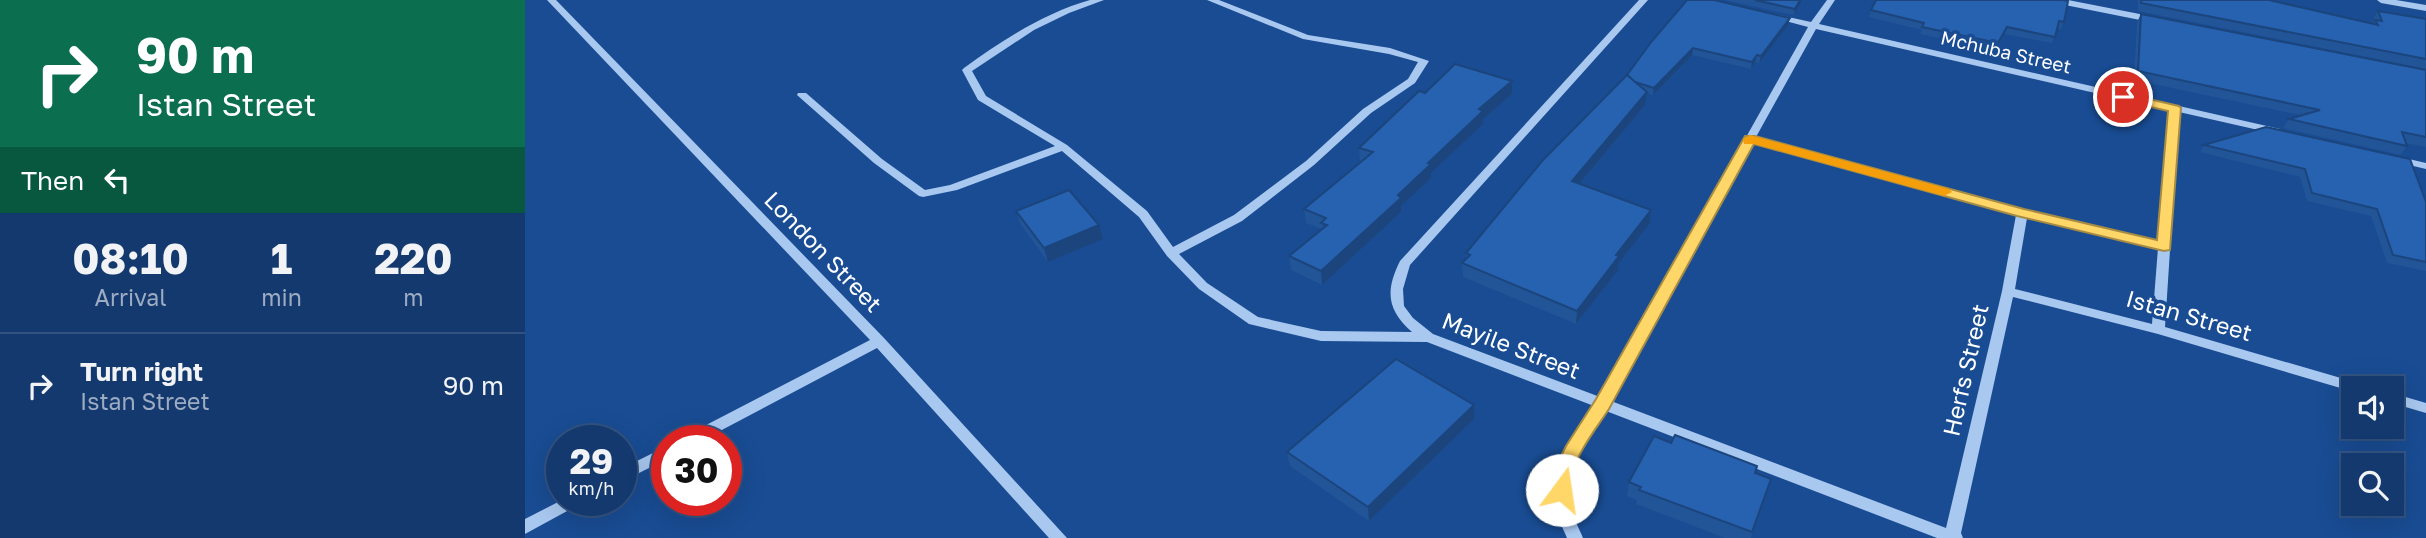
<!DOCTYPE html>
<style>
body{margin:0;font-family:"Golos Text",sans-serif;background:#204476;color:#f1f3f6;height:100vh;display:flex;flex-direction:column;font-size:26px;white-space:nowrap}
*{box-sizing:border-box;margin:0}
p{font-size:23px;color:#9dacc2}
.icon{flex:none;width:38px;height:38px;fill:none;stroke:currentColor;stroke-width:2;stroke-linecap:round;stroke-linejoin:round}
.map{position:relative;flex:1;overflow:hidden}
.details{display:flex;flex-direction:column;background:#13396e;width:525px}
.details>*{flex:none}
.banner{background:#0b6e4f;color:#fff;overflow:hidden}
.controls{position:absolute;left:1816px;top:376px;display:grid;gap:14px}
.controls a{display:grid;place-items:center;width:63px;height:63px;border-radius:0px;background:#13396e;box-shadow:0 7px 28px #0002,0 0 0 2px #325381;font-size:35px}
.speed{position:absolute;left:21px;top:425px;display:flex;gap:14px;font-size:35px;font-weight:700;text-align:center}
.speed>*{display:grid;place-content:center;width:91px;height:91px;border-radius:50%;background:#13396e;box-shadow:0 7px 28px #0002,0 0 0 2px #325381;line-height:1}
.speed small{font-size:18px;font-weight:400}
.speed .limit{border:10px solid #d22;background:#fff;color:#111}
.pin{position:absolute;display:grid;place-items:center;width:60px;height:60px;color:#fff;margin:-30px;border:4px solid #fff;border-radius:50%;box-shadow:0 2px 7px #0007}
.me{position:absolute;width:77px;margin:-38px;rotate:14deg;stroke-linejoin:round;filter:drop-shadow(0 0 5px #0008)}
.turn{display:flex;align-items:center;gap:24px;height:147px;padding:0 21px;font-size:32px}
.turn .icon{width:91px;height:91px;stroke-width:2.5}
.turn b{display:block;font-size:49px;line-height:60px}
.then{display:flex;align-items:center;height:66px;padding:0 21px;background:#0003;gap:14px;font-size:26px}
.eta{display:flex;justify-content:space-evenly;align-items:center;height:119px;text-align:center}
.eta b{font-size:42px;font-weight:700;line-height:49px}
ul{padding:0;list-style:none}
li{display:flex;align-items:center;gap:21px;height:105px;padding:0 21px;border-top:2px solid #325381}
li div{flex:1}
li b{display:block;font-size:26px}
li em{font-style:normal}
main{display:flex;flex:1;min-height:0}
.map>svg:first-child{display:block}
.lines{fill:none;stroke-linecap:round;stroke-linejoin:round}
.minor{fill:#a9c8f0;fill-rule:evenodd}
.wall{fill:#225498}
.shaded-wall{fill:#1b457c}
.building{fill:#2762b1;stroke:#1b457c;stroke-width:2}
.route{fill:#ffd668;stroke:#a68b44;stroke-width:2}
.slow{fill:#f59e0b}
.labels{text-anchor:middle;stroke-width:7;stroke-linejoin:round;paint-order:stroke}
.far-street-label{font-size:19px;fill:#fff;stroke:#194c93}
.street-label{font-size:23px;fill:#fff;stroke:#194c93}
</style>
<main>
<section class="details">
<div class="banner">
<div class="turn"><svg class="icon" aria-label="right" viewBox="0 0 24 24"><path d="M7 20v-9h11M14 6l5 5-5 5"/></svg><div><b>90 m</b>Istan Street</div></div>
<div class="then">Then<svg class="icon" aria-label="left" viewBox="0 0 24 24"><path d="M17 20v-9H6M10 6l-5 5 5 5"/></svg></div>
</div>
<div class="eta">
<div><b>08:10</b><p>Arrival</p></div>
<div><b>1</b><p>min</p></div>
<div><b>220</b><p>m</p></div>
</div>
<ul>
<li><svg class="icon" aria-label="right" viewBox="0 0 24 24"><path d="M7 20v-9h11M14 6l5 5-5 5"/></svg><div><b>Turn right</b><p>Istan Street</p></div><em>90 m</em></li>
</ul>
</section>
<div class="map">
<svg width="1901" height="538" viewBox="0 0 1901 538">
<rect width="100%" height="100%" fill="#194c93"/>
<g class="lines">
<g class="minor">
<path d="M 22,0 L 31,0 L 359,338 L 542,538 L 524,538 L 352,348 L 176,441 L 156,441 L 158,437 L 345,340 Z"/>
<path d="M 565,0 L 579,0 L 544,13 L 509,30 L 447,71 L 461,96 L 542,145 L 622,211 L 648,247 L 709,215 L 781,161 L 838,109 L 883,79 L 893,62 L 864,54 L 778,39 L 682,0 L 694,0 L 783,35 L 865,48 L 904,61 L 890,83 L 846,113 L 789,165 L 717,221 L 654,254 L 682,283 L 733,317 L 796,331 L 887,332 C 862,310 860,291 875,261 L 1114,0 L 1123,0 L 885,265 L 878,289 L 879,306 L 888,318 L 908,334 L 1075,397 L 1283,27 L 1246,17 L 1250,14 L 1286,22 L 1302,0 L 1310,0 L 1294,24 L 1755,129 L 1756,131 L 1751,134 L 1654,112 L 1640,327 L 1833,383 L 1838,384 L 1840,388 L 1829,388 L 1829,392 L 1633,334 L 1488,297 L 1436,533 L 1438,538 L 1412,538 L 1081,411 C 1062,439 1038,470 1046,507 C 1048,518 1054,528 1058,538 L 1042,538 C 1038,528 1032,518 1030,507 C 1023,469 1049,435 1069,406 L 902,342 L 796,341 L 724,324 L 674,289 L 642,256 L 614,217 L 537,151 L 432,190 L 398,197 L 394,196 L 349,163 L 272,95 L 273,93 L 281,93 L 357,159 L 400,190 L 425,185 L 530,146 L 453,100 L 437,70 L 439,68 C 478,40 519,13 565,0 ZM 1291,29 L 1644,110 L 1633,241 L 1499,210 L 1231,137 ZM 1228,143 L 1491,215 L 1477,291 L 1421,528 L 1086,401 ZM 1502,218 L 1633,248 L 1627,324 L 1490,289 Z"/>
<path d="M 1526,0 L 1543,0 L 1630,17 L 1634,20 L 1630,23 L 1530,3 Z"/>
<path d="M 1852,0 L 1871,0 L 1901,5 L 1901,11 L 1856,3 Z"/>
<path d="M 1871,156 L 1901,163 L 1901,169 L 1867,161 L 1866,159 L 1867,157 Z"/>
<path d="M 1867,393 L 1901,403 L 1901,413 L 1867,403 Z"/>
<path d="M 142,446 L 142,459 L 96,482 L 96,469 Z"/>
<path d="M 37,500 L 57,500 L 55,504 L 0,534 L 0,519 Z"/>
</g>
</g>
<g class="wall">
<path d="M 1199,0 L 1277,0 L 1269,15 Z"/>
<path d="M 1613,0 L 1744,0 L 1848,24 L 1849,22 L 1848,19 L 1853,11 L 1901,19 L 1901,69 L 1613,11 Z"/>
<path d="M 1543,1 L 1539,22 L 1536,29 L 1532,28 L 1527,43 L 1479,34 L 1471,50 L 1395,34 L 1397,30 L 1344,17 L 1346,10 Z"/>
<path d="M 1616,14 L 1901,70 L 1901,147 L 1881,143 L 1882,146 L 1876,155 L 1758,128 L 1764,119 L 1775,115 L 1609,80 L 1612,22 Z"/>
<path d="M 1263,25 L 1234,63 L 1230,62 L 1226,69 L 1167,55 L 1128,95 L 1122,93 L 1120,105 L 1055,184 L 1126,210 L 1125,223 L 1093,264 L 1093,270 L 1051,324 L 938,277 L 937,263 L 941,260 L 941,253 L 1102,75 L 1127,41 Z"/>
<path d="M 987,94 L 958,119 L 958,124 L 906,173 L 906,178 L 876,206 L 876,212 L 797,285 L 766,270 L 764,256 L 797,229 L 781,223 L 779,209 L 837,162 L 835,161 L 834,148 Z"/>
<path d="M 1741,127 L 1901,202 L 1901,271 L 1862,263 L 1846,216 L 1782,201 L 1775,177 L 1675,152 L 1679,145 Z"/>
<path d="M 491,211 L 578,239 L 523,262 L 496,225 Z"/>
<path d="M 949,419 L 844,521 L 765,466 L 762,452 Z"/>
<path d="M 1230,473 L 1242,493 L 1226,538 L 1200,538 L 1111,504 L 1112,500 L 1102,496 L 1104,482 Z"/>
</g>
<g class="shaded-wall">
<path d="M 1275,0 L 1277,0 L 1269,15 L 1270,9 Z"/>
<path d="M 1265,18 L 1263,25 L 1234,63 L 1236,56 Z"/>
<path d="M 1168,48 L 1167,55 L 1128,95 L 1129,88 Z"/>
<path d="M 1232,55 L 1230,62 L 1226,69 L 1227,62 Z"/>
<path d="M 987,81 L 987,94 L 958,119 L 958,124 L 906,173 L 906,178 L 876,206 L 876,212 L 797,285 L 796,271 L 873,195 L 954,109 Z"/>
<path d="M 1122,92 L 1120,105 L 1046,194 L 1047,181 Z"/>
<path d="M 1126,210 L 1125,223 L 1093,264 L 1093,270 L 1051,324 L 1052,311 L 1091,255 Z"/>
<path d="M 574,225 L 578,239 L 523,262 L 519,248 Z"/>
<path d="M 949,405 L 949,419 L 844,521 L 843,507 Z"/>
<path d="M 1246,479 L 1242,493 L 1225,538 Z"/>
</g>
<g class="building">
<path d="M 1162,0 L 1189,0 L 1265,18 L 1236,56 L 1232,55 L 1227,62 L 1168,48 L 1129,88 L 1110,82 L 1102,75 L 1127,41 Z"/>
<path d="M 1230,0 L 1275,0 L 1270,9 Z"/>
<path d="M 1351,0 L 1538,0 L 1543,1 L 1539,22 L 1534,21 L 1530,37 L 1482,27 L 1473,43 L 1397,27 L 1399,23 L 1346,10 Z"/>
<path d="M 1616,0 L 1744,0 L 1853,25 L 1850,20 L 1857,21 L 1853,11 L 1901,19 L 1901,59 L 1616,3 Z"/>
<path d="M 1616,14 L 1901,70 L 1901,137 L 1877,132 L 1882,146 L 1764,119 L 1795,110 L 1613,71 Z"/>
<path d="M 930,64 L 987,81 L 954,109 L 958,111 L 903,163 L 906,164 L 873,195 L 876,198 L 796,271 L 764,256 L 802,225 L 796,223 L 801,218 L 779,209 L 848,152 L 834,148 L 894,91 L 900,93 Z"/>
<path d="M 1102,75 L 1122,92 L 1047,181 L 1126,210 L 1091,255 L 1094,256 L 1052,311 L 937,263 L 945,255 L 941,253 L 1018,160 Z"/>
<path d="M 1741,127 L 1885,159 L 1901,202 L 1901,262 L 1868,255 L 1852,209 L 1787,193 L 1780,169 L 1679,145 Z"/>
<path d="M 544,190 L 574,225 L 519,248 L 491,211 Z"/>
<path d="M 871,359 L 949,405 L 843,507 L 762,452 Z"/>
<path d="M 1150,435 L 1232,466 L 1230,473 L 1246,479 L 1227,532 L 1114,490 L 1116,487 L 1104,482 L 1129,436 L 1146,443 Z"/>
</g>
<path class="route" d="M 1598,93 L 1654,106 L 1656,108 L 1645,250 L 1639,251 L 1492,216 L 1229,144 L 1084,409 C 1071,429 1053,451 1047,474 C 1045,482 1048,488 1044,496 L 1037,498 L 1030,496 L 1027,475 L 1041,446 L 1071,399 L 1220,136 L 1230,136 L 1499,209 L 1632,240 L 1643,111 L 1593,99 L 1593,94 Z"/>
<path class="slow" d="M 1225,135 L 1424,189 L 1427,192 L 1419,196 L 1229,144 L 1219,144 L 1218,139 Z"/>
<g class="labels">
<g class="far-street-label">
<text transform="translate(1481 52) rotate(13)" y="7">Mchuba Street</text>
</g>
<g class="street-label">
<text transform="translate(298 252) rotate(46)" y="8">London Street</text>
<text transform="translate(1664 316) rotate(16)" y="8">Istan Street</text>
<text transform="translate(986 346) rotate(21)" y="8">Mayile Street</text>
<text transform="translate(1441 370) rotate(-77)" y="8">Herfs Street</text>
</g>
</g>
</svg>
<div class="controls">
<a><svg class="icon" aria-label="sound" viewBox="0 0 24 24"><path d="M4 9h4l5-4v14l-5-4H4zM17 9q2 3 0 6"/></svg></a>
<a><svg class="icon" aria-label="search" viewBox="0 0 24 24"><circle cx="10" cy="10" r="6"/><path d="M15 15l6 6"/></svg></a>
</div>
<div class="speed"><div>29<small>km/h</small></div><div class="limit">30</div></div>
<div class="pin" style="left:1598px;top:97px;background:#d93025"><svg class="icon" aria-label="arrive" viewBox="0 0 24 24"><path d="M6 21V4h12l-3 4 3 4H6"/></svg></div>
<svg class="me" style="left:1037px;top:490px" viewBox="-20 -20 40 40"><circle r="19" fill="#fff"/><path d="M0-13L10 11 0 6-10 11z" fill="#ffd668"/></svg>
</div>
</main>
